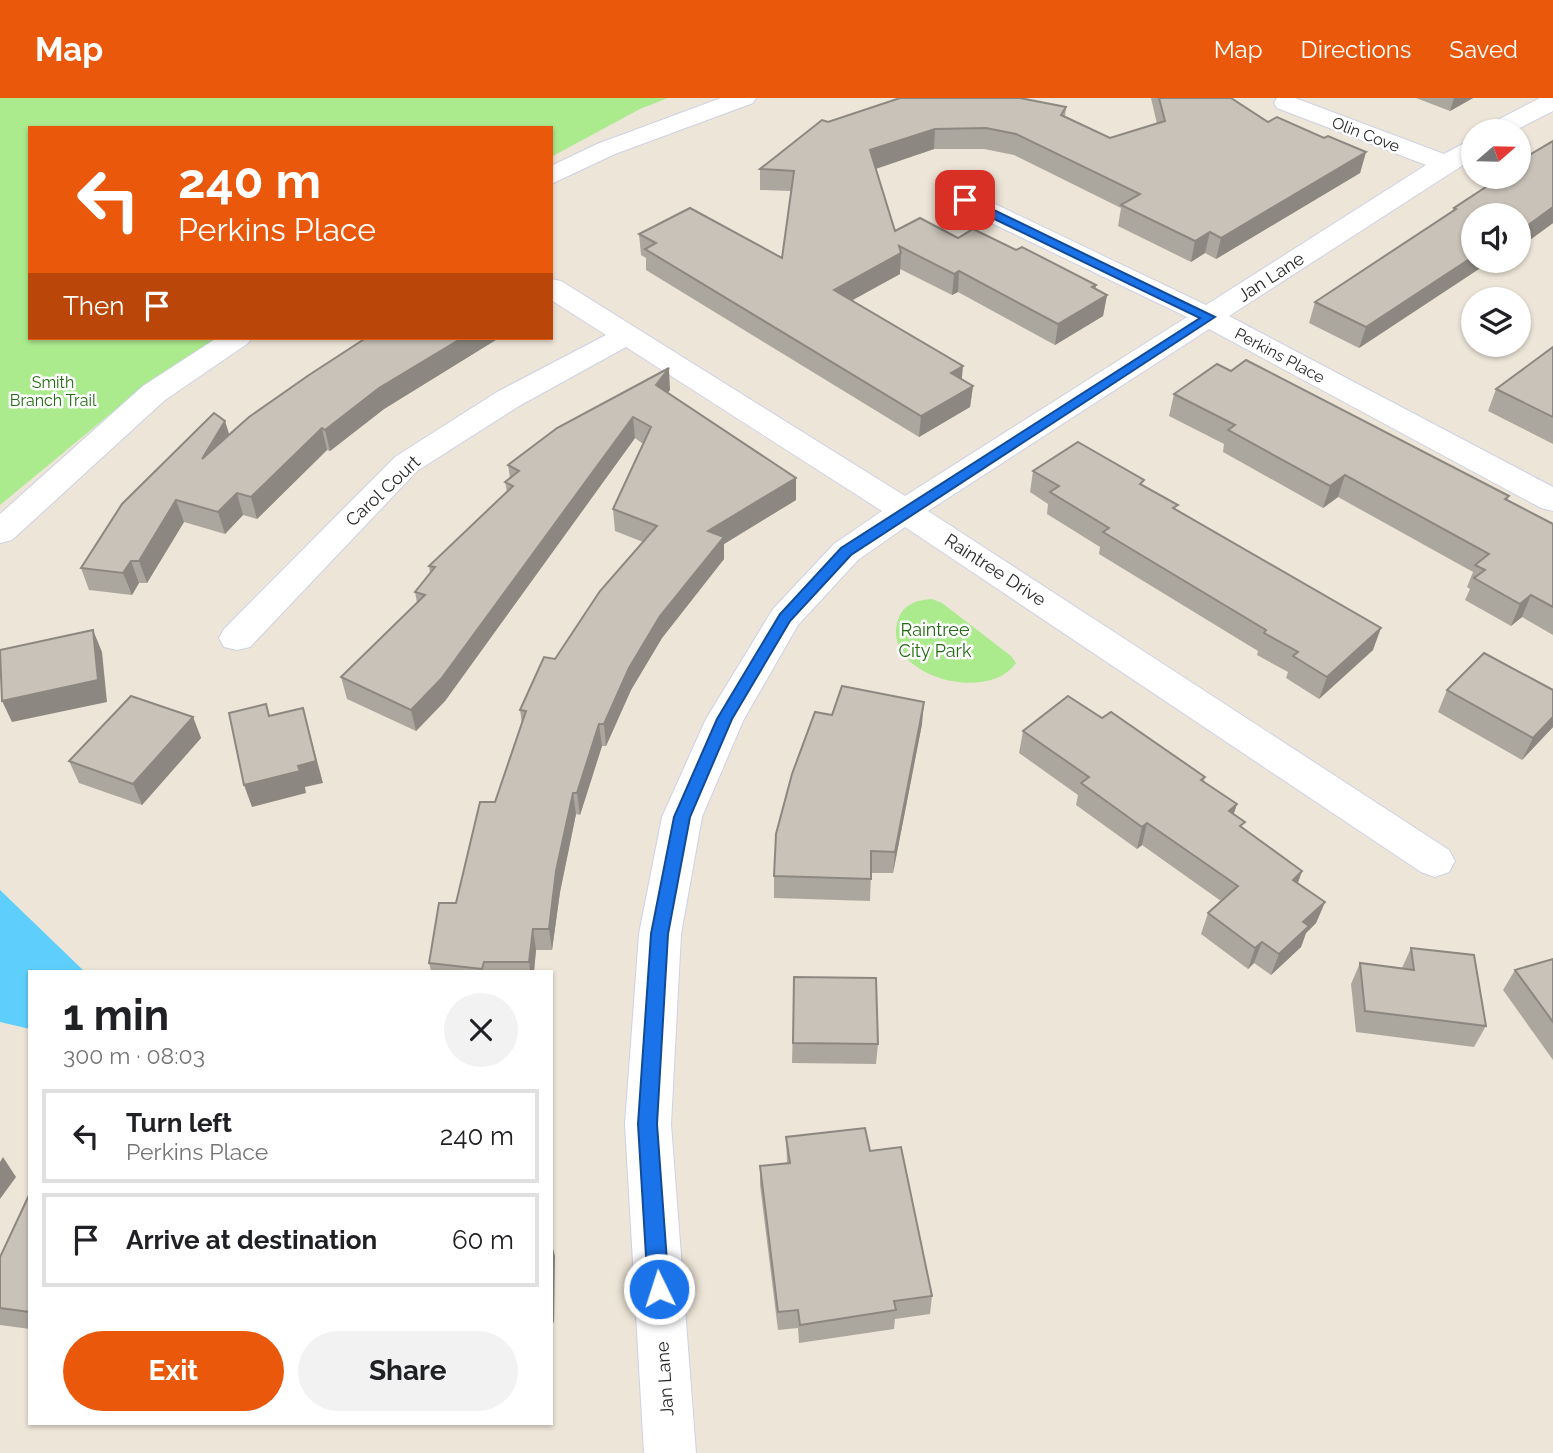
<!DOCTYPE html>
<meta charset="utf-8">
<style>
body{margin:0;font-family:Raleway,sans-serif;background:#f2f2f2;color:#202124;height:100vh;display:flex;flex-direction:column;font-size:26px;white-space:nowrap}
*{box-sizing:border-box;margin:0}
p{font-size:23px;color:#757577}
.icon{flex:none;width:38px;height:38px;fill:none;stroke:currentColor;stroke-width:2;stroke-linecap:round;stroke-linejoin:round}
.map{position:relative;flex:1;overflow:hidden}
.details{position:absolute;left:28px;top:872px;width:525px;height:455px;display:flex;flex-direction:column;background:#fff;border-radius:0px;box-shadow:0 2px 5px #0004}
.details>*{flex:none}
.hud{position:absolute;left:28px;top:28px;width:525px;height:214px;border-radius:0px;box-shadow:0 2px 5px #0004;background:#ea580c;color:#fff;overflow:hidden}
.needle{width:46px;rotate:70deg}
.fabs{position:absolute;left:1461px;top:21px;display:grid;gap:14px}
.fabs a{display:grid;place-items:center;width:70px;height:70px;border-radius:50%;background:#fff;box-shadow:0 2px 5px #0004;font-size:35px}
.pin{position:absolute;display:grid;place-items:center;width:60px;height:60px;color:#fff;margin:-30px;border-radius:14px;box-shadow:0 4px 10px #0006}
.me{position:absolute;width:77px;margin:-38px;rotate:356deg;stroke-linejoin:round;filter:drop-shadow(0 0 5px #0008)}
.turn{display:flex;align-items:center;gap:24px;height:147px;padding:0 35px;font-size:32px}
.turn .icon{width:91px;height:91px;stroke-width:2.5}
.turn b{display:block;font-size:49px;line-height:60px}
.then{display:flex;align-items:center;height:66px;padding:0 35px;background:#0003;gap:14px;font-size:26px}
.round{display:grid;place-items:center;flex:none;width:74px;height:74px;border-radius:37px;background:#f2f2f2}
.overview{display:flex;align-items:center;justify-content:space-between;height:119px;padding:0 35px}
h1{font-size:42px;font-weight:700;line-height:52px}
.cta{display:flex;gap:14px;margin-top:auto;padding:14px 35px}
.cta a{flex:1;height:80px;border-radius:42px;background:#ea580c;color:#fff;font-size:28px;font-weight:700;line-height:80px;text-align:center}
.cta a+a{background:#f2f2f2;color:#202124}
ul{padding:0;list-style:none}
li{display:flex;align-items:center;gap:21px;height:94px;margin:0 14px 10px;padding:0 21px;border:4px solid #e0e0e0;border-radius:0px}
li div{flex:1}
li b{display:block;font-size:26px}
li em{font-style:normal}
header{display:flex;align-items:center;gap:42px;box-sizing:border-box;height:98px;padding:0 35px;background:#ea580c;color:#fff}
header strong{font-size:33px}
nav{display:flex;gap:38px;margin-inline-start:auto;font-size:24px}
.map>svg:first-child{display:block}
.green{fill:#acea8e}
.water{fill:#5ecffc}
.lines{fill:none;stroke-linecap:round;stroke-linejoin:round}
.minor-casing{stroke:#ced1e4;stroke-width:2}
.tertiary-casing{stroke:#ced1e4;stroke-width:2}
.minor{fill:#fff;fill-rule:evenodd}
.tertiary{fill:#fff;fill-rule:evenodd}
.wall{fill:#aca79e}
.shaded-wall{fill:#8c8881}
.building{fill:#c8c2b8;stroke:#8c8881;stroke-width:2}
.route{fill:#1a73e8;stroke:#114b97;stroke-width:2}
.labels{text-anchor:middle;stroke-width:5;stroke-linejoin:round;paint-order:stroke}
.far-street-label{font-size:16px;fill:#292929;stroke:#fff}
.far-park-label{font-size:16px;fill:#226d11;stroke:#fff}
.street-label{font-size:18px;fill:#292929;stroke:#fff}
.park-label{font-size:18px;fill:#226d11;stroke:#fff}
</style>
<header>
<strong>Map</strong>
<nav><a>Map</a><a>Directions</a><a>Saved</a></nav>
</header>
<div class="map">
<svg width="1553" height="1355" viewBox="0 0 1553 1355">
<rect width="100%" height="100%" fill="#ede5d8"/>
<g class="green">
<path d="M 0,0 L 668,0 L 640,11 L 551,59 L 551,30 L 30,30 L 30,240 L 223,240 L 115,312 L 0,407 Z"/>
<path d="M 932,501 L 942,505 L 1011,558 L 1016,565 C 988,607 880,577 898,522 C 903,506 917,502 932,501 Z"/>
</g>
<path class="water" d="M 0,792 L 84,873 L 30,873 L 30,931 L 0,924 Z"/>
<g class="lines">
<defs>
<g id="minor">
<path d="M 1277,0 L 1295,0 L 1444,56 L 1474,40 L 1474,60 L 1229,218 L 1553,389 L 1553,413 L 1541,410 L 1209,231 L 928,413 L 1449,752 L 1455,763 L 1449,774 L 1435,779 L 1421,774 L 905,429 L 858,462 L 798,527 L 744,621 L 702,719 L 681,836 L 671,1026 L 696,1355 L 644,1355 L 625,1026 L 639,836 L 662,719 L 706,621 L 773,511 L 834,446 L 882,413 L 626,249 L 519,308 L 417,373 L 250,549 L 237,552 L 224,549 L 219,540 L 224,531 L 395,359 L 497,294 L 606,237 L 551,202 L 551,181 L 561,183 L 905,398 L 1187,219 L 956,108 L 952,102 L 956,96 L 965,94 L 974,96 L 1206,207 L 1426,67 L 1277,10 L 1274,5 Z"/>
<path d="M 1540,0 L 1553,0 L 1553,13 L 1514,33 L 1482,33 L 1486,28 Z"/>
</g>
<g id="tertiary">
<path d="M 721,0 L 756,0 L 753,5 L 615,56 L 551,86 L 551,68 L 597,46 Z"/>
<path d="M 217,240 L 252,240 L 247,246 L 165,302 L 12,442 L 0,445 L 0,416 L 143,288 Z"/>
</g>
</defs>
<use href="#minor" class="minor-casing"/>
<use href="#tertiary" class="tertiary-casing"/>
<use href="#minor" class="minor"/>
<use href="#tertiary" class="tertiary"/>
</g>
<g class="wall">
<path d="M 1151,0 L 1231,0 L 1268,24 L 1324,40 L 1366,54 L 1360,75 L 1216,161 L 1205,155 L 1191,164 L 1118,128 L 1121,110 L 1014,57 L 984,51 L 934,51 L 876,71 L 895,133 L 958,140 L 1096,191 L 1107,197 L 1103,218 L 1055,247 L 958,194 L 952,197 L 900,171 L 900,176 L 852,202 L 962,281 L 973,288 L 970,309 L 919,339 L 646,172 L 646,160 L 641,157 L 639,136 L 782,160 L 791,93 L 760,92 L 760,71 L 828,24 L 1066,9 L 1065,19 L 1110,40 L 1157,26 Z"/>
<path d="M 1416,0 L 1473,0 L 1450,13 Z"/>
<path d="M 1553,43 L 1553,125 L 1519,150 L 1519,117 L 1474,163 L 1491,163 L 1359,250 L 1309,225 L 1315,204 L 1452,113 L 1454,110 L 1491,85 L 1493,79 Z"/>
<path d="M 499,240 L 384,311 L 330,353 L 327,352 L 257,421 L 243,417 L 225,436 L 184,424 L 147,485 L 139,485 L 132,497 L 89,492 L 81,470 L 229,337 Z"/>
<path d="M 1553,249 L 1553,346 L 1488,313 L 1496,291 Z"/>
<path d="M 1231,273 L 1509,398 L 1507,402 L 1553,426 L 1553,537 L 1522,519 L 1511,528 L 1465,502 L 1470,491 L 1467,489 L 1473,474 L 1338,399 L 1323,410 L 1223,354 L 1224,346 L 1169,318 L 1174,296 Z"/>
<path d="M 670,292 L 667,295 L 796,402 L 724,446 L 724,461 L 662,540 L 631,592 L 606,648 L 602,648 L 580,717 L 576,716 L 560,794 L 552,852 L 536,852 L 534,873 L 431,873 L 429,865 L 456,805 L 495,704 L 522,626 L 520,612 L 555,561 L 643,444 L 615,433 L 613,411 L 643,346 L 635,340 L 445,603 L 416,633 L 347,601 L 341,579 L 417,505 L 415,494 L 430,475 L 429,468 L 507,394 L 505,384 L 510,380 L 508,367 Z"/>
<path d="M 1033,373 L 1143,387 L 1373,552 L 1319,601 L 1286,580 L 1288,574 L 1257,557 L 1258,553 L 1099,456 L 1100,449 L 1047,416 L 1048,406 L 1030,394 Z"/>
<path d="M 1447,592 L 1553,629 L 1522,662 L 1438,614 Z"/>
<path d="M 832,617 L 922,626 L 893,775 L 871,775 L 870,803 L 774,800 L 774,778 Z"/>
<path d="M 193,619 L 201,640 L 142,707 L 79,685 L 69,663 Z"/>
<path d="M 1102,620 L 1205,679 L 1204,683 L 1234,716 L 1243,730 L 1302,773 L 1298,785 L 1325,804 L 1316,825 L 1306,835 L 1301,849 L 1271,877 L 1254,865 L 1248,871 L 1201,836 L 1208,815 L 1221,803 L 1142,747 L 1137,751 L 1076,707 L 1078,697 L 1019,655 L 1023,633 Z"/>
<path d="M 1411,850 L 1486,928 L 1474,949 L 1356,934 L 1351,886 L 1360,865 L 1402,870 Z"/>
<path d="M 1553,861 L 1553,962 L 1503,892 L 1515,872 Z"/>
<path d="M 794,879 L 878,946 L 876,966 L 792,965 Z"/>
<path d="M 786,1039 L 870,1053 L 932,1198 L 930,1216 L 895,1221 L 894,1231 L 799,1245 L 798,1230 L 778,1232 L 760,1087 L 760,1068 L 787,1065 Z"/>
<path d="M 30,1095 L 30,1231 L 0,1227 L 0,1159 Z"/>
</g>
<g class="shaded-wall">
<path d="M 1454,0 L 1473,0 L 1450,13 Z"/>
<path d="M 935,31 L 934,51 L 869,73 L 870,52 Z"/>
<path d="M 1366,54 L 1360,75 L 1216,161 L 1221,140 Z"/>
<path d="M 1553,109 L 1553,125 L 1519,150 L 1519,134 Z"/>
<path d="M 1210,134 L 1205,155 L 1191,164 L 1195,143 Z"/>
<path d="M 901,155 L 900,176 L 833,213 L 834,192 Z"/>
<path d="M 1474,158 L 1474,163 L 1491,163 L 1359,250 L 1366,229 Z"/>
<path d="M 959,173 L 958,194 L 952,197 L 954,176 Z"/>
<path d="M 1096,187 L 1093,205 L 1107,197 L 1103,218 L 1055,247 L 1058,226 L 1092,189 Z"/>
<path d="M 462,240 L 499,240 L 384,311 L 330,353 L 325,332 L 379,290 Z"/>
<path d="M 963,268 L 961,290 L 951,275 Z"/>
<path d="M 669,270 L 670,292 L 657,309 L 656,287 Z"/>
<path d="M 973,288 L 970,309 L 919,339 L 921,318 Z"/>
<path d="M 633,319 L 635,340 L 445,603 L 416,633 L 411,612 Z"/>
<path d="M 225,323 L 232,345 L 202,361 Z"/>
<path d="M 322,330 L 327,352 L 257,421 L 251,399 Z"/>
<path d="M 1345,377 L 1338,399 L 1323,410 L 1330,388 Z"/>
<path d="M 796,380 L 796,402 L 724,446 L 724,461 L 662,540 L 631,592 L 606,648 L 604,626 L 629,570 L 660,518 L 708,433 Z"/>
<path d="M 237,395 L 243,417 L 225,436 L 218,414 Z"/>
<path d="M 176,402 L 184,424 L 147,485 L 139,463 Z"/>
<path d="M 131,463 L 139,485 L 132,497 L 123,475 Z"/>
<path d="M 1531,497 L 1522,519 L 1511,528 L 1520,506 Z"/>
<path d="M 1381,530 L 1373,552 L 1319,601 L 1327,579 Z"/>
<path d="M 93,532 L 102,554 L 107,604 L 12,624 L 2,603 Z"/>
<path d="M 924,604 L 922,626 L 893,775 L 895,754 Z"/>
<path d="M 303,610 L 323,685 L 305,689 L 306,695 L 252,709 L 244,687 L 298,668 Z"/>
<path d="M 193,619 L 201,640 L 142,707 L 133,686 Z"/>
<path d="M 1553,619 L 1553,629 L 1522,662 L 1533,640 Z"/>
<path d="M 599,626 L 602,648 L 580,717 L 577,695 Z"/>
<path d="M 573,695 L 576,716 L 560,794 L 552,852 L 549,831 L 556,773 Z"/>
<path d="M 1237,706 L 1230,728 L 1229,713 Z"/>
<path d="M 1147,725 L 1142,747 L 1137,751 L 1142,729 Z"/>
<path d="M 1302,773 L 1294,795 L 1293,782 Z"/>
<path d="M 1325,804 L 1316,825 L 1306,835 L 1301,849 L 1271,877 L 1279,856 L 1303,824 Z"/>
<path d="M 533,831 L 536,852 L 534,873 L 530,873 L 529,864 Z"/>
<path d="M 1262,844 L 1254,865 L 1248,871 L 1255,850 Z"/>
<path d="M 3,1059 L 16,1079 L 0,1101 L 0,1064 Z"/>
<path d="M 551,1143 L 555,1158 L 554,1226 L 551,1216 Z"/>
</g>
<g class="building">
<path d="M 900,0 L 1020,0 L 1066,9 L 1061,17 L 1110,40 L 1165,23 L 1159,0 L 1231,0 L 1268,24 L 1277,19 L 1324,40 L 1328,38 L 1366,54 L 1221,140 L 1210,134 L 1195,143 L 1121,107 L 1140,96 L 1016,36 L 986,30 L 935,31 L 870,52 L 895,133 L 920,120 L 958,140 L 973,131 L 1016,152 L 1022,149 L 1096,187 L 1092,189 L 1107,197 L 1058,226 L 959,173 L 954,176 L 899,148 L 901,155 L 834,192 L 963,268 L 951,275 L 973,288 L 921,318 L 645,151 L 656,145 L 639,136 L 690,110 L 782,160 L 794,73 L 760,71 L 822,22 L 828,24 Z"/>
<path d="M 1553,43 L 1553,109 L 1519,134 L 1519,117 L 1474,117 L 1474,158 L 1366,229 L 1315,204 L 1456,111 L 1454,110 L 1498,81 L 1493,79 L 1519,79 L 1519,63 Z"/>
<path d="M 366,240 L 462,240 L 379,290 L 325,332 L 322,330 L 251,399 L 237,395 L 218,414 L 176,402 L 139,463 L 131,463 L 123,475 L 81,470 L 122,406 L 214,315 L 225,323 L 202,361 L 249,319 L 309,277 Z"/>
<path d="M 1553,249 L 1553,319 L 1496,291 Z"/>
<path d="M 1246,262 L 1509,398 L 1505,401 L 1553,426 L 1553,509 L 1531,497 L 1520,506 L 1474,480 L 1485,472 L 1475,467 L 1489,456 L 1345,377 L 1330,388 L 1228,332 L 1235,327 L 1174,296 L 1217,266 L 1231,273 Z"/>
<path d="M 669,270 L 656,287 L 796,380 L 708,433 L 724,439 L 660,518 L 629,570 L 604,626 L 599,626 L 577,695 L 573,695 L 556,773 L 549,831 L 533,831 L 529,864 L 484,864 L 482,871 L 429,865 L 439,805 L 456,805 L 480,704 L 495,704 L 526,613 L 520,612 L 544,559 L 555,561 L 600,493 L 657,428 L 613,411 L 651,329 L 633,319 L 441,581 L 411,612 L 341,579 L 425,497 L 415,494 L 435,469 L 429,468 L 513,388 L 505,384 L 519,373 L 508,367 L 557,330 Z"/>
<path d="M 1078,344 L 1144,382 L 1140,386 L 1178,407 L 1173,410 L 1381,530 L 1327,579 L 1293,558 L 1298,554 L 1264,535 L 1266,532 L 1103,434 L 1109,430 L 1050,394 L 1059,388 L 1033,373 Z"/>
<path d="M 93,532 L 98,582 L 2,603 L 0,552 Z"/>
<path d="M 1484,555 L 1553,592 L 1553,619 L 1533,640 L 1447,592 Z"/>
<path d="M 842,588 L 924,604 L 895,754 L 871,753 L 871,781 L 774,778 L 776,736 L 792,676 L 815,614 L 832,617 Z"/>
<path d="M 131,598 L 193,619 L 133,686 L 69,663 Z"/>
<path d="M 1068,598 L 1102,620 L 1111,614 L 1205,679 L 1201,682 L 1237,706 L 1229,713 L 1245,724 L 1240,728 L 1302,773 L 1293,782 L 1325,804 L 1303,824 L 1309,828 L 1279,856 L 1262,844 L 1255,850 L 1208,815 L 1238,788 L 1147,725 L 1142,729 L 1081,685 L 1089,679 L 1023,633 Z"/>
<path d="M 266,606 L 269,618 L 303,610 L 316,663 L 298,668 L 300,673 L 244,687 L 229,615 Z"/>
<path d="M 1411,850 L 1474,857 L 1486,928 L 1365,913 L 1360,865 L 1414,872 Z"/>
<path d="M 1553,861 L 1553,924 L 1515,872 Z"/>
<path d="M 794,879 L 876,880 L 878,946 L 793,945 Z"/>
<path d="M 865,1030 L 870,1053 L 901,1049 L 932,1198 L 894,1203 L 896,1212 L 800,1227 L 798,1212 L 778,1214 L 760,1068 L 790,1065 L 786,1039 Z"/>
<path d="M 30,1095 L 30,1214 L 0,1210 L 0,1159 Z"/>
</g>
<path class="route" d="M 961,100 L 969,100 L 1215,219 L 851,457 L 790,523 L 732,621 L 690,719 L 668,836 L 657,1026 L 669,1191 L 666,1197 L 659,1200 L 651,1197 L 648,1191 L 638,1026 L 651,836 L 674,719 L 717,621 L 780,516 L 841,450 L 1200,220 L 961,105 Z"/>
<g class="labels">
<g class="far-street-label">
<text transform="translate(1366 36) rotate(21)" y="6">Olin Cove</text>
<text transform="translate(1280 257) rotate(28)" y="6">Perkins Place</text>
</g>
<g class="far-park-label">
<text x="53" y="290">Smith<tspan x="53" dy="18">Branch Trail</tspan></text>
</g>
<g class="street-label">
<text transform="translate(1271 179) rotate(-33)" y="6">Jan Lane</text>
<text transform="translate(383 393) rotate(-43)" y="6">Carol Court</text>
<text transform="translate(995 472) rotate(33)" y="6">Raintree Drive</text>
<text transform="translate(665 1281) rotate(-94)" y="6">Jan Lane</text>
</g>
<g class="park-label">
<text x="935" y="538">Raintree<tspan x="935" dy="21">City Park</tspan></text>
</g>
</g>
</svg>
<div class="fabs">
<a><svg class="needle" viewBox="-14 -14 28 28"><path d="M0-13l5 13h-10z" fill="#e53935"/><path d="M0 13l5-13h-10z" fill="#757577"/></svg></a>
<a><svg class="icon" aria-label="sound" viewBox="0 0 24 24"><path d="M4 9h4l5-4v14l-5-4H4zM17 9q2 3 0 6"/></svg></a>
<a><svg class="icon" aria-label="layers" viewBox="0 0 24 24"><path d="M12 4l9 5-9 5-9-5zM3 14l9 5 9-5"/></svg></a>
</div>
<div class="pin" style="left:965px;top:102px;background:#d93025"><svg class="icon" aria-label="arrive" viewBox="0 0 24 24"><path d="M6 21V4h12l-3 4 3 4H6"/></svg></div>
<svg class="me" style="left:659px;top:1191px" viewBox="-20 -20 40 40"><circle r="17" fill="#1a73e8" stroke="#fff" stroke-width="3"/><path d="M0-11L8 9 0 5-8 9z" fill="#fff"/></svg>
<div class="hud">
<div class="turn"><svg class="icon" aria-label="left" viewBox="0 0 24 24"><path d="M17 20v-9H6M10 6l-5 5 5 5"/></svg><div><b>240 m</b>Perkins Place</div></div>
<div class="then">Then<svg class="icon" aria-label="arrive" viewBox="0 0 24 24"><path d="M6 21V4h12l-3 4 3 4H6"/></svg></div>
</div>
<section class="details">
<div class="overview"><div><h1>1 min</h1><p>300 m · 08:03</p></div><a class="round"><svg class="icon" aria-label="close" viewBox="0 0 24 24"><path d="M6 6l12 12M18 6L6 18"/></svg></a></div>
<ul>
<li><svg class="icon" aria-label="left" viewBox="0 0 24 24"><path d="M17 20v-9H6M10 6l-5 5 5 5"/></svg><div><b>Turn left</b><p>Perkins Place</p></div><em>240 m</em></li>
<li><svg class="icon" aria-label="arrive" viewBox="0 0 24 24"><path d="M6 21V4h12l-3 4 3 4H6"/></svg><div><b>Arrive at destination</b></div><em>60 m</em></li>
</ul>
<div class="cta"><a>Exit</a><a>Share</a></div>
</section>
</div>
